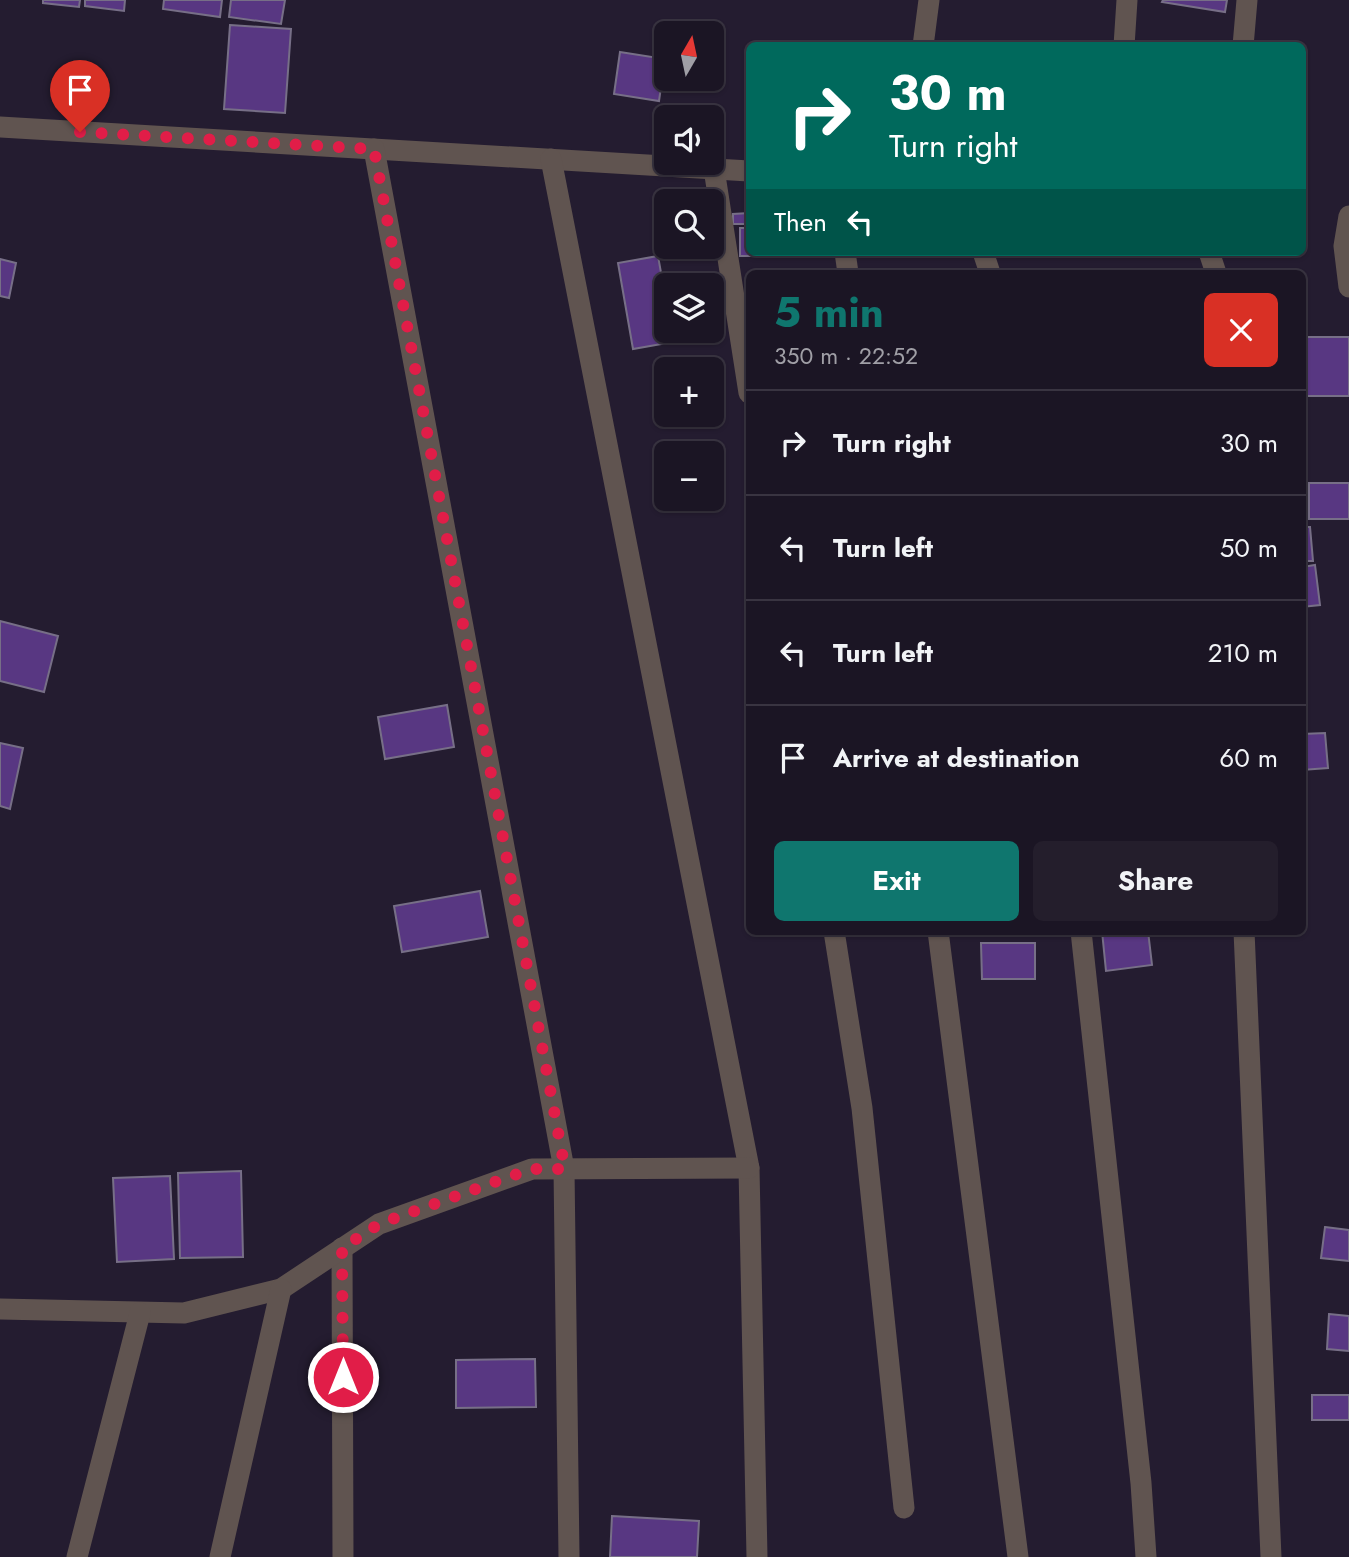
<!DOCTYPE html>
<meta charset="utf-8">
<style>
body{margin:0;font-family:Jost,sans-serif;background:#241e2c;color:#f1f3f6;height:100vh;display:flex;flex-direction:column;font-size:26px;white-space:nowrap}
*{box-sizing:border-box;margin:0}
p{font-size:23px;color:#a09fa6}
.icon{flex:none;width:38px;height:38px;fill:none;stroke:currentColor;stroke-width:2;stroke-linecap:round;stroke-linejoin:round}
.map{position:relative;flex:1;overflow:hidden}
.panel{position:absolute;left:746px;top:270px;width:560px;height:665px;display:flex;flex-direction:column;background:#1b1524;border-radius:10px;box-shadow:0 2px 5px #0004,0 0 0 2px #393441}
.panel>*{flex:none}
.top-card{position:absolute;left:746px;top:42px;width:560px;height:214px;border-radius:10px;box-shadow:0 2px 5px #0004,0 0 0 2px #393441;background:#00695c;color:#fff;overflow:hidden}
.needle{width:46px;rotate:9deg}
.controls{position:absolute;left:654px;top:21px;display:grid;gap:14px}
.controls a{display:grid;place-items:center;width:70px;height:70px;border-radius:10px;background:#1b1524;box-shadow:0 2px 5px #0004,0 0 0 2px #393441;font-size:35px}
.pin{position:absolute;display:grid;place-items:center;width:60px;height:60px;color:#fff;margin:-72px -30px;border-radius:50% 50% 50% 0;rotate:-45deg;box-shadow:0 0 7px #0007}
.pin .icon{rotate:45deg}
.me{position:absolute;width:77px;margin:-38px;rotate:0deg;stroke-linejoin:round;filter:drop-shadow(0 0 5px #0008)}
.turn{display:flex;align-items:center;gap:24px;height:147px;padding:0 28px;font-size:32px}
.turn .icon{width:91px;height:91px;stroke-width:2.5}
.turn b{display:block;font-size:49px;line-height:60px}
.then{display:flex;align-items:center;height:66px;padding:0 28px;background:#0003;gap:14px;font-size:26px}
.round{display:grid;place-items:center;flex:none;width:74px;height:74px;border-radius:10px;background:#241e2c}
.headline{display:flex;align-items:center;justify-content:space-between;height:119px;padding:0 28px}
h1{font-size:42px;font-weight:700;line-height:52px;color:#0f766e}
.primary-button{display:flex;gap:14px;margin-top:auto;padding:14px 28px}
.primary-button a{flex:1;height:80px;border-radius:10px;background:#0f766e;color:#fff;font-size:28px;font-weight:700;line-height:80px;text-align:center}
.primary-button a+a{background:#241e2c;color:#f1f3f6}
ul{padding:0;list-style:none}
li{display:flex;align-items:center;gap:21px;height:105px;padding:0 28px;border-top:2px solid #393441}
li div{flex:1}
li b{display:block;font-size:26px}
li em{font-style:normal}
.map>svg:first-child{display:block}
.building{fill:#583782;stroke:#776f87;stroke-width:2}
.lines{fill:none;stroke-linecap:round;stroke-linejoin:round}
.minor{stroke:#605450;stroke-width:21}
.route{stroke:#e11d48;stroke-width:12;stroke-dasharray:0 21.6}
</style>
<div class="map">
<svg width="1349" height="1557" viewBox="0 0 1349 1557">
<rect width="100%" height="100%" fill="#241c30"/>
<g class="building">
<path d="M 43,0 L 80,0 L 79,7 L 43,3 Z"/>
<path d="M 85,0 L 125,0 L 124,11 L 85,6 Z"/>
<path d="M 164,0 L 222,0 L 220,17 L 163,9 Z"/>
<path d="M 231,0 L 285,0 L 281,24 L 229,17 Z"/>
<path d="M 1163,0 L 1227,0 L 1225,12 L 1162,2 Z"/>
<path d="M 230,25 L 291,29 L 285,113 L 224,109 Z"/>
<path d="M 620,52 L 665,59 L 659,101 L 614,94 Z"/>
<path d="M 749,213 L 749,224 L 733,224 L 733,214 Z"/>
<path d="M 740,228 L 749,228 L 749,252 L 785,252 L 785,256 L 740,256 Z"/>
<path d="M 658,256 L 667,306 L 667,331 L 671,331 L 673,342 L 633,349 L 618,263 Z"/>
<path d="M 0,259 L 16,263 L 9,298 L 0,296 Z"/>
<rect x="1304" y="337" width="45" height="59"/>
<rect x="1309" y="483" width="40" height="36"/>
<path d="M 1302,527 L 1310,527 L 1313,561 L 1302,561 Z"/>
<path d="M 1315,565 L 1320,605 L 1302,607 L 1302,567 Z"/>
<path d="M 0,621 L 58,636 L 44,692 L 0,681 Z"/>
<path d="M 447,705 L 454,747 L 385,759 L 378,717 Z"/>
<path d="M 1325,733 L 1328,768 L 1302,770 L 1302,734 Z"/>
<path d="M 0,743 L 23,748 L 10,809 L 0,806 Z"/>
<path d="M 480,891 L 488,937 L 402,952 L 394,906 Z"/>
<path d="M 1102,931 L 1148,931 L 1152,965 L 1106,971 Z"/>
<path d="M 981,943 L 1035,943 L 1035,979 L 982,979 Z"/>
<path d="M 241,1171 L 243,1257 L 180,1258 L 178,1173 Z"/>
<path d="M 170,1176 L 174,1259 L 117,1262 L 113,1178 Z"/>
<path d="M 1325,1227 L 1349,1230 L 1349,1261 L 1321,1258 Z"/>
<path d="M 1329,1314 L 1349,1316 L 1349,1351 L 1327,1349 Z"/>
<path d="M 535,1359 L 536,1407 L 456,1408 L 456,1360 Z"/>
<rect x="1312" y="1395" width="37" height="25"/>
<path d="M 612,1516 L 699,1521 L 697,1557 L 610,1557 Z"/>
</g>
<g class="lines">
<g class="minor">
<path d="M 923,46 L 929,0"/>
<path d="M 1124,46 L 1127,0"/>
<path d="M 1243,46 L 1247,0"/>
<path d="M 0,127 L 749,171"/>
<path d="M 374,149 L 564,1169 L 569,1557"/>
<path d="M 551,159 L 749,1168 L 757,1557"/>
<path d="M 714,169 L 749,393"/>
<path d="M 1349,216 L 1344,246 L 1349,287"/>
<path d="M 845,252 L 848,273"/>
<path d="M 983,252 L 990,273"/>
<path d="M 1209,252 L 1216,273"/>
<path d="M 834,931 L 862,1108 L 904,1508"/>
<path d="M 938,931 L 1018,1557"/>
<path d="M 1081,931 L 1141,1483 L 1146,1557"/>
<path d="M 1244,931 L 1271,1557"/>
<path d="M 342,1248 L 343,1557"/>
<path d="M 0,1309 L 184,1313 L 281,1289 L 379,1224 L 532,1169 L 749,1168"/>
<path d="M 77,1557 L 140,1313"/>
<path d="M 220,1557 L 281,1289"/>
</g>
</g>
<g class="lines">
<path class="route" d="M 80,132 L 374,149 L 565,1169 L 532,1169 L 506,1178 L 379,1224 L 342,1248 L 343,1377"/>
</g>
</svg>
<div class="controls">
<a><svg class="needle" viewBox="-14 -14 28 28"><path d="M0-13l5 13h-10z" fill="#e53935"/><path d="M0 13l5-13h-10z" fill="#a09fa6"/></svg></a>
<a><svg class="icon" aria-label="sound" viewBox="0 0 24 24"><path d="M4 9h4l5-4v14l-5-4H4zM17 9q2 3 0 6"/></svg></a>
<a><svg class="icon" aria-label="search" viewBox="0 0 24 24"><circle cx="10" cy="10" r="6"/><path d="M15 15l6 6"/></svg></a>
<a><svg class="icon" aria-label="layers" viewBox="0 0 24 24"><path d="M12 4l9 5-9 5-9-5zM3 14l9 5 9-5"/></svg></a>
<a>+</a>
<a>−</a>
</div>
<div class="pin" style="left:80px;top:132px;background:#d93025"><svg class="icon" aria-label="arrive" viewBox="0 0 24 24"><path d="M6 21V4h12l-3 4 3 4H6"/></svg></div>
<svg class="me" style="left:343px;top:1377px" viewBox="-20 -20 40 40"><circle r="17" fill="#e11d48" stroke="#fff" stroke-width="3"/><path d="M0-11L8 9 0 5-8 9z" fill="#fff"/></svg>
<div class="top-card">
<div class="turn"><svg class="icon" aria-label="right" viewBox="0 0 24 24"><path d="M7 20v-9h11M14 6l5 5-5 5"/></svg><div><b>30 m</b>Turn right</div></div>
<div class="then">Then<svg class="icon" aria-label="left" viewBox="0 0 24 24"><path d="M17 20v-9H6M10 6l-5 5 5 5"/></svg></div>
</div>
<section class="panel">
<div class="headline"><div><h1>5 min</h1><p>350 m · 22:52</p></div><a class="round" style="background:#d93025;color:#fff"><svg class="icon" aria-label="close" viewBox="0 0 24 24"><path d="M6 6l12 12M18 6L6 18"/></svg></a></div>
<ul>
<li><svg class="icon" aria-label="right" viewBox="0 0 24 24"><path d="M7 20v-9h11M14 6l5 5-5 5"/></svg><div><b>Turn right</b></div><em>30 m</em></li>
<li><svg class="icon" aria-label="left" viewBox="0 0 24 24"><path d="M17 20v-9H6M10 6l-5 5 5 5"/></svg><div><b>Turn left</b></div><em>50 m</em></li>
<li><svg class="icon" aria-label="left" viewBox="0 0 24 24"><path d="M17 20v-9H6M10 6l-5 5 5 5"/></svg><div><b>Turn left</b></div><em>210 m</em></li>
<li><svg class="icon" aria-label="arrive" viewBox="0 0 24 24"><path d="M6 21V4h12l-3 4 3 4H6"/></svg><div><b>Arrive at destination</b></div><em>60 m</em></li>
</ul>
<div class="primary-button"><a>Exit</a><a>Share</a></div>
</section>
</div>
